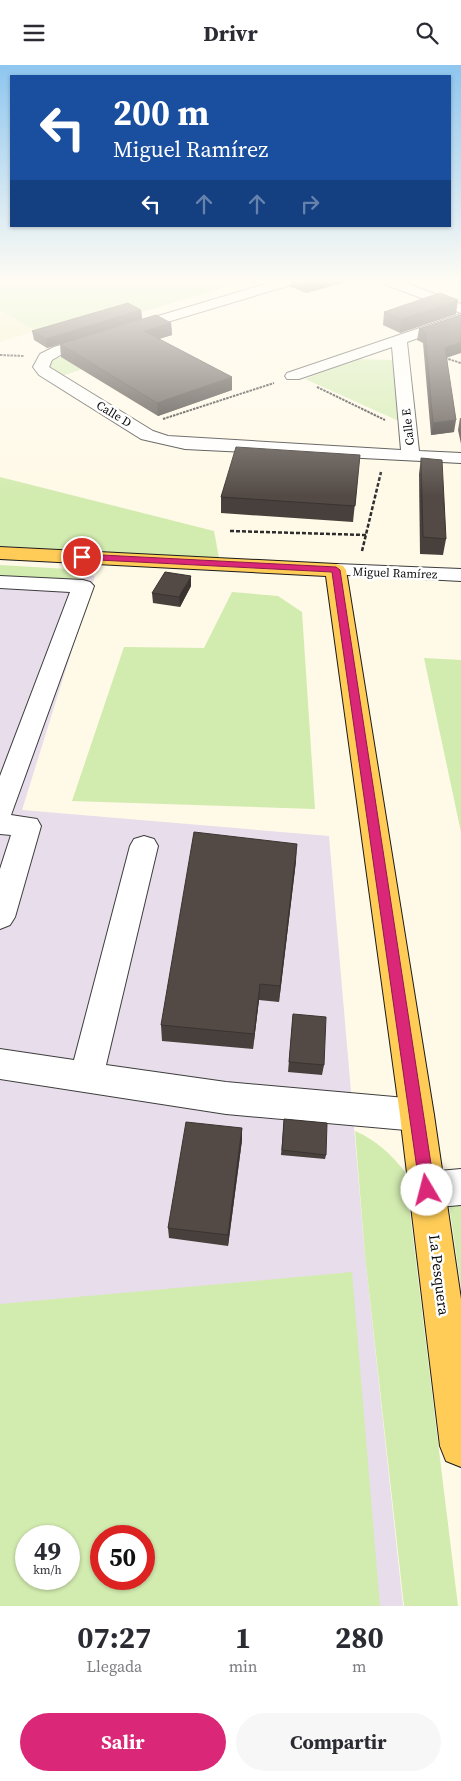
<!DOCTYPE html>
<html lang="es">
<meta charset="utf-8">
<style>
body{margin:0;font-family:"Source Serif 4",serif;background:#f7f7f7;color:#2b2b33;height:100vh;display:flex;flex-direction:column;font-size:19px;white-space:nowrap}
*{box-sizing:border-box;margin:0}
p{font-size:16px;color:#7c7c81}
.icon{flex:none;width:28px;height:28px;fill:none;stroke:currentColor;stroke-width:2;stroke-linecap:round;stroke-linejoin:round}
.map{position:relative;height:1541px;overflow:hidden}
.drawer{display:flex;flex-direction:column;background:#fff;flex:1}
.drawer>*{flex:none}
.guide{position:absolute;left:10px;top:10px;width:441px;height:152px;border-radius:0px;box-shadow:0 1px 4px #0004;background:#1a4fa0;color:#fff;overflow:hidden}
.speed{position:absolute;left:15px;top:1460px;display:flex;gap:10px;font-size:25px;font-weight:700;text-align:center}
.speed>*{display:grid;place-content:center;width:65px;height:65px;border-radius:50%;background:#fff;box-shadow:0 1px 4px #0004;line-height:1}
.speed small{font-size:12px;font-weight:400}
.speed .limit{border:8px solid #d22;background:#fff;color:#111}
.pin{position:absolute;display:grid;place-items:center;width:42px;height:42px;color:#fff;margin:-21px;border:2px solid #fff;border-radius:50%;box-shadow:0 1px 5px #0007}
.me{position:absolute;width:55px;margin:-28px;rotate:352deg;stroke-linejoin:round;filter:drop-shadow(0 0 4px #0008)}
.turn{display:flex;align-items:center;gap:18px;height:105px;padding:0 20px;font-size:22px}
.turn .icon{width:65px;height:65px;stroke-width:2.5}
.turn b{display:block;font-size:35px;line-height:42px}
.lanes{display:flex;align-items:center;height:48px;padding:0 20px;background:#0003;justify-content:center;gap:25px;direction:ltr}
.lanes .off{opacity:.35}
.eta{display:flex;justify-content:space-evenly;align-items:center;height:85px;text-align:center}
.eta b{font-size:30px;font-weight:700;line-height:35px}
.button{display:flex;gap:10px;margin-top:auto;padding:10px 20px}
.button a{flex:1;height:58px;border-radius:30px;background:#db2777;color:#fff;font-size:20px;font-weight:700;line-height:58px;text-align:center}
.button a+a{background:#f7f7f7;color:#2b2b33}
header{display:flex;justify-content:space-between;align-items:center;height:65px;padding:0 20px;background:#fff;font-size:22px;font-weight:700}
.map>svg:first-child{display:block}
.industrial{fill:#e8ddea;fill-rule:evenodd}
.farmland{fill:#f6efc6}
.green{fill:#d2ebaf;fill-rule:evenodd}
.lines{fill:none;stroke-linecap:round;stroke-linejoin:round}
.minor-casing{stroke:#3d3d3d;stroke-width:2}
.major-casing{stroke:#1b1b1b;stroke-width:2}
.path-far1{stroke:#2c2c2c;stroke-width:2;stroke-dasharray:2.5 1;stroke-linecap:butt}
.path{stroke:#2c2c2c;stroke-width:2.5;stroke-dasharray:4 2;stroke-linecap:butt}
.minor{fill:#fff;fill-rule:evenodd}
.major{fill:#ffcc57;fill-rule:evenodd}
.wall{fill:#47403c}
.shaded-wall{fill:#3a3431}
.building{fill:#534a46;stroke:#3a3431}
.route{fill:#db2777;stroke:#8e194d}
.labels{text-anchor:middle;stroke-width:5;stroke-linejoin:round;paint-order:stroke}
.far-street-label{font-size:12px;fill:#0a0a0a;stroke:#fff}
.street-label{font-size:15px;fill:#0a0a0a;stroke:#fff}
</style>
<header><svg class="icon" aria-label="menu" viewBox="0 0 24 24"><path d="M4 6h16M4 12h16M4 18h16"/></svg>Drivr<svg class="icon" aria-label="search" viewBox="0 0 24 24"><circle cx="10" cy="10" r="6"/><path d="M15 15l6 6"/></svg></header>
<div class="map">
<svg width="461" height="1541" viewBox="0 0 461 1541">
<rect width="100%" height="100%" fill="#fff9e7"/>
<path class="industrial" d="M 0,506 L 95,511 L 22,745 L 329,771 L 365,1190 L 403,1541 L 0,1541 ZM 26,1471 L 69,1471 L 69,1514 L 26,1514 ZM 101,1471 L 144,1471 L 144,1514 L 101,1514 Z"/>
<path class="farmland" d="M 0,245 L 36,266 L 0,277 Z"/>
<g class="green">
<path d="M 0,216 L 234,216 L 238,218 L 143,247 L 127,239 L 36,266 L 0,245 Z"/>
<path d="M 69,288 L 109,295 L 62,311 L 47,301 L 50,296 Z"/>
<path d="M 356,294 L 392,295 L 401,357 L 305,314 Z"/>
<path d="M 0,412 L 214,466 L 219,493 L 0,481 Z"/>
<path d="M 0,500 L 85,505 L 79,514 L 74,515 L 0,511 Z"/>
<path d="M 232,527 L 278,531 L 302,547 L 315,744 L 72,736 L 124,582 L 204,583 Z"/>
<path d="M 424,593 L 461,595 L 461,767 Z"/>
<path d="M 355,1066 C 376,1075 391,1089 405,1107 L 458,1541 L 404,1541 L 365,1190 Z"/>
<path d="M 448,1132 L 461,1132 L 461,1223 Z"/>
<path d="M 352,1207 L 380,1541 L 0,1541 L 0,1239 ZM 26,1471 L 69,1471 L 69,1514 L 26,1514 ZM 101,1471 L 144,1471 L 144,1514 L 101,1514 Z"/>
</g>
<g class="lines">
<defs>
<g id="minor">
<path d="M 275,216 L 296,216 L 294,219 L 64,288 L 52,295 L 49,302 L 153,366 L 168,371 L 401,385 L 392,282 L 299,314 L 287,314 L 285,311 L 287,308 L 461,249 L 461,258 L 407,277 L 419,386 L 461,388 L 461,398 L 185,384 L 141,374 L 39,310 L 33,302 L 40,289 L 54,282 Z"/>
<path d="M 382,216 L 401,216 L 461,239 L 461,248 L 384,219 Z"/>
<path d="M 336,499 L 461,504 L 461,516 L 329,509 L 326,505 L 329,501 Z"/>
<path d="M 0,511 L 83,515 L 90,517 L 94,521 L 11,750 L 37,754 L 41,761 L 15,852 L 10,860 L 0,864 L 0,804 L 11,770 L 0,769 L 0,711 L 70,527 L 0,523 Z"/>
<path d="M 144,771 L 154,774 L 158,781 L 106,1000 L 226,1017 L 417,1034 L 429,1039 L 434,1050 L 429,1061 L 417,1066 L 226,1049 L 0,1014 L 0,984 L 74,995 L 130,781 L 134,774 Z"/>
<path d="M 461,1104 L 461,1140 L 427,1143 L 414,1138 L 409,1125 L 414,1112 L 427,1107 Z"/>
</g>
<path id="major" d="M 0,482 L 336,499 L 343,501 L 346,505 L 434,1050 L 461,1234 L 461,1402 L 446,1396 L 440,1381 L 400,1050 L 326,511 L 0,494 Z"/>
</defs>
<use href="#minor" class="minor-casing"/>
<use href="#major" class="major-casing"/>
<g class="path-far1">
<path d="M 0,290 L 24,291"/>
<path d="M 445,293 L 461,298"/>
<path d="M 317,322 L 385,355"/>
<path d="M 163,354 L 274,318"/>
</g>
<g class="path">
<path d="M 230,466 L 366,470"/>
<path d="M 362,486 L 381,407"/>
</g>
<use href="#minor" class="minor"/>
<use href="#major" class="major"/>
</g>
<g class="wall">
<path d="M 291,216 L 349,216 L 306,228 L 291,222 Z"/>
<path d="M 141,245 L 142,254 L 76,274 L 171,258 L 172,270 L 159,274 L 232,325 L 158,351 L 61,292 L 60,279 L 47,283 L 34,275 L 32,266 Z"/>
<path d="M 384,247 L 456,249 L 400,268 L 383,260 Z"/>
<path d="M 461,250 L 447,293 L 454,367 L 431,370 L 423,278 L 417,275 L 419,264 Z"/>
<path d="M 460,353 L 461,353 L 461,379 L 458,365 Z"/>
<path d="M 360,390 L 353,457 L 221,448 L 221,432 Z"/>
<path d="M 421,393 L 446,474 L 443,490 L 420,489 L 419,409 Z"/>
<path d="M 191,521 L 180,542 L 153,538 L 152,528 Z"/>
<path d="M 296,796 L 279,937 L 259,935 L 253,984 L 162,976 L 161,960 Z"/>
<path d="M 293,949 L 324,1000 L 322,1010 L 288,1007 Z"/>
<path d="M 284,1054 L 326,1090 L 325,1094 L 281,1090 Z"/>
<path d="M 242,1063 L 242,1075 L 228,1181 L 169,1173 L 168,1163 Z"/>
</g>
<g class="shaded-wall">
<path d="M 313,216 L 349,216 L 306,228 L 306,218 Z"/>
<path d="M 458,235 L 456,249 L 400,268 L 401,254 Z"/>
<path d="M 141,245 L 142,254 L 47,283 L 46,274 Z"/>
<path d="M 171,258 L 172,270 L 145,278 L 144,266 Z"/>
<path d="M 461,277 L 461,288 L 443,294 L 445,283 Z"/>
<path d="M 232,312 L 232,325 L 158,351 L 157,338 Z"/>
<path d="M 456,355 L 454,367 L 431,370 L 433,358 Z"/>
<path d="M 191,511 L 191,521 L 180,542 L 179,532 Z"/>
<path d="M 297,779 L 296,796 L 279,937 L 280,921 Z"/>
<path d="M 260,919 L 259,935 L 253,984 L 254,969 Z"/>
<path d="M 242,1063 L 242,1075 L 228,1181 L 228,1170 Z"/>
</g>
<g class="building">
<path d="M 302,216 L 313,216 L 306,218 Z"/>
<path d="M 440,228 L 458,235 L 401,254 L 384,247 Z"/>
<path d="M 128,238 L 141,245 L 46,274 L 32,266 Z"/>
<path d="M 156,250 L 171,258 L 144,266 L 232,312 L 157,338 L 60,279 Z"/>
<path d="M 461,250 L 461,277 L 445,283 L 456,355 L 433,358 L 425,267 L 419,264 Z"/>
<path d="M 236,382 L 360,390 L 355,441 L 221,432 Z"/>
<path d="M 421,393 L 442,395 L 446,474 L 423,472 Z"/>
<path d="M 165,507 L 191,511 L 179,532 L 152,528 Z"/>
<path d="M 194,767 L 297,779 L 280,921 L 260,919 L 254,969 L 161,960 Z"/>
<path d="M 293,949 L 326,952 L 324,1000 L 289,997 Z"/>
<path d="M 284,1054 L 327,1058 L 326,1090 L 282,1085 Z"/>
<path d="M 186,1057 L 242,1063 L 228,1170 L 168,1163 Z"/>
</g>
<linearGradient id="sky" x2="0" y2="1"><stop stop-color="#8ec6ef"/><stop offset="0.5" stop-color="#fffcf4"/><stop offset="1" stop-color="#fffcf4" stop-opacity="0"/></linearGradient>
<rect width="461" height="431" fill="url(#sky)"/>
<path class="route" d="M 82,489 L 336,502 L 340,505 L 435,1125 L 433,1131 L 427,1133 L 422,1131 L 420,1125 L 332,507 L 79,494 L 79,490 Z"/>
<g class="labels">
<g class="far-street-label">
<text transform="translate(114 349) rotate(31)" y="4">Calle D</text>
<text transform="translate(408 362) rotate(-96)" y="4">Calle E</text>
<text transform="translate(395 508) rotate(2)" y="4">Miguel Ramírez</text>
</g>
<g class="street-label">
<text transform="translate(439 1210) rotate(83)" y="5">La Pesquera</text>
</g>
</g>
</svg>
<div class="speed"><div>49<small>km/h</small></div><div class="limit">50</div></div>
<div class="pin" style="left:82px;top:492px;background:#d93025"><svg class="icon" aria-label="arrive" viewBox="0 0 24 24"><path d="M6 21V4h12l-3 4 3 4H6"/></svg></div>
<svg class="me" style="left:427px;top:1125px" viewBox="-20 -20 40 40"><circle r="19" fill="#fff"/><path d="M0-13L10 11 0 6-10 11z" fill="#db2777"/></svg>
<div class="guide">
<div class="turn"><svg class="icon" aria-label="left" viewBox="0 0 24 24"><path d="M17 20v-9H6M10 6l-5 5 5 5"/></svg><div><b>200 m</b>Miguel Ramírez</div></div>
<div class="lanes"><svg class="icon" aria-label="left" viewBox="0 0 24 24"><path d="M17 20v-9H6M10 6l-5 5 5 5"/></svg><svg class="icon off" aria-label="ahead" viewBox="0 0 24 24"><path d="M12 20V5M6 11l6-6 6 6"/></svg><svg class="icon off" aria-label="ahead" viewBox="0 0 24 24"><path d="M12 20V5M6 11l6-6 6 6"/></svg><svg class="icon off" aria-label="right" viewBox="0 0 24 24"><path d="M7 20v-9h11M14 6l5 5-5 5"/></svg></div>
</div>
</div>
<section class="drawer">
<div class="eta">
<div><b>07:27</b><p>Llegada</p></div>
<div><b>1</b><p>min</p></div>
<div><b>280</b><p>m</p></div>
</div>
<div class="button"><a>Salir</a><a>Compartir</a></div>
</section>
